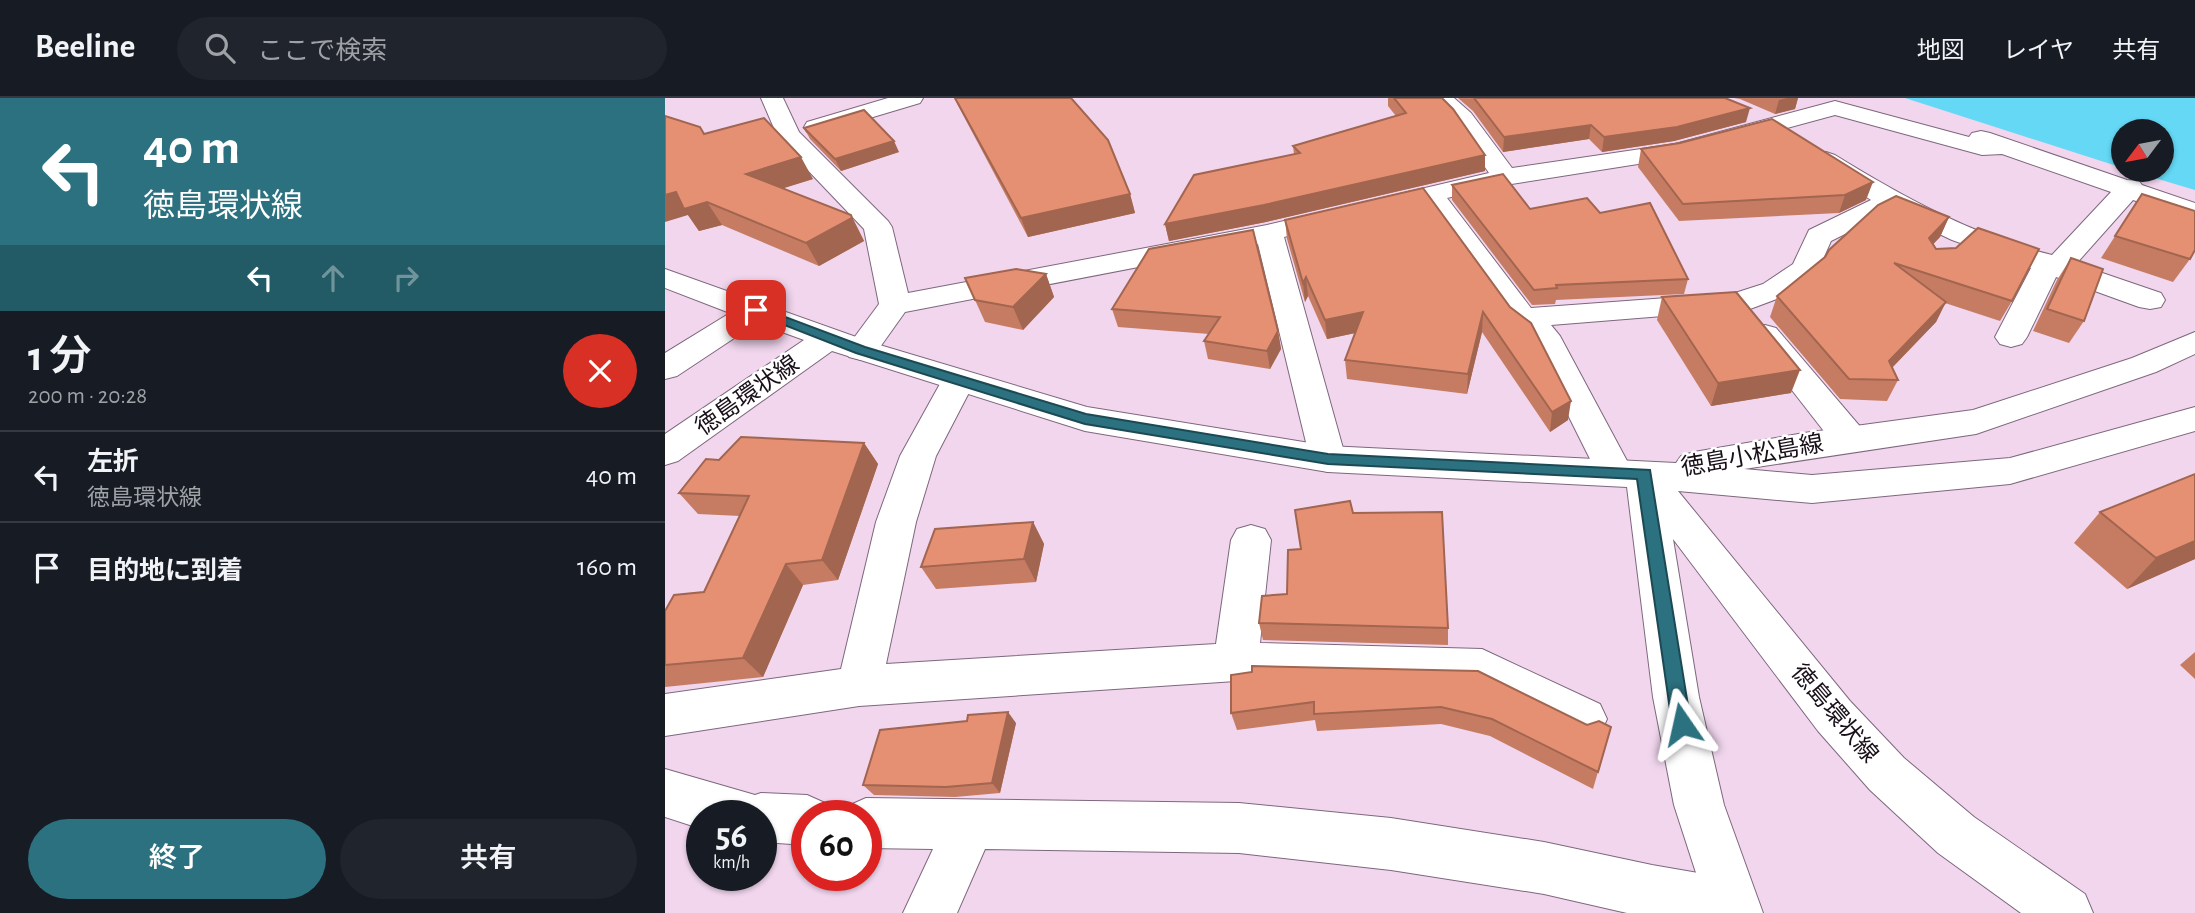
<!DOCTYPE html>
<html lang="ja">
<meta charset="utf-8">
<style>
body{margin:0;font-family:"Alegreya Sans","Noto Sans JP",sans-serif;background:#20242c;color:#f1f3f6;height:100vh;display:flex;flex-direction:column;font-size:26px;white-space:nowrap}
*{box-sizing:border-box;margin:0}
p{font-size:23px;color:#9ea1a6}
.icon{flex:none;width:38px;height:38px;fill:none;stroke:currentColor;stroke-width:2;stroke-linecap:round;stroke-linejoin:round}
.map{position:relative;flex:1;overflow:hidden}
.side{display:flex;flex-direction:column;background:#171b24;width:665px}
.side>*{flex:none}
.guide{background:#2b717f;color:#fff;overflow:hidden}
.needle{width:46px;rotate:238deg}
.tools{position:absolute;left:1446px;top:21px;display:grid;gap:14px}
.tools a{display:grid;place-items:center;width:63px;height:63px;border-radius:50%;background:#171b24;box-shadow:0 2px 5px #0004;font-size:35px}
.speed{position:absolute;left:21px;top:702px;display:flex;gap:14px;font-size:35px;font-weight:700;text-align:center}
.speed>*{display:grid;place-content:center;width:91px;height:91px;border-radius:50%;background:#171b24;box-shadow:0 2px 5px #0004;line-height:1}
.speed small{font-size:18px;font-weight:400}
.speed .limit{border:10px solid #d22;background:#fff;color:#111}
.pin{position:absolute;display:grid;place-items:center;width:60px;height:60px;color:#fff;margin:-30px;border-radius:14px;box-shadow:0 4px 10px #0006}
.me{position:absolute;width:77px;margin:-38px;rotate:349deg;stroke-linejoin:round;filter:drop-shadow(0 0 5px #0008)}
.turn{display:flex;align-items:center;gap:24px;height:147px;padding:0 28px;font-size:32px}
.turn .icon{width:91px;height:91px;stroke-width:2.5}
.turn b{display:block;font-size:49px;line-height:60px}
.lanes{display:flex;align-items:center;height:66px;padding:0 28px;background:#0003;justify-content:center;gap:35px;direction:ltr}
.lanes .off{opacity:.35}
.round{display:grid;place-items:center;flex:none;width:74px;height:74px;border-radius:37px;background:#20242c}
.overview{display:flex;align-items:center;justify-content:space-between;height:119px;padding:0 28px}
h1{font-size:42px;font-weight:600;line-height:52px}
.action{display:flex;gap:14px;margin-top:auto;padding:14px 28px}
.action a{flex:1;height:80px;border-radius:42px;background:#2b717f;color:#fff;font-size:28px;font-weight:600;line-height:80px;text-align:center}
.action a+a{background:#20242c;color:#f1f3f6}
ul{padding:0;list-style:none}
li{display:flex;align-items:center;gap:21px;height:91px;padding:0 28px;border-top:2px solid #363941}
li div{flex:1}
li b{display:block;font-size:26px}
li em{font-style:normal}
header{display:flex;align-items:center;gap:42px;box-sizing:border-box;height:98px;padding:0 35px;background:#171b24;border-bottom:2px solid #363941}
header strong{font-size:33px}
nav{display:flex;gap:38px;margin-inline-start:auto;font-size:24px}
.search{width:490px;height:63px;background:#20242c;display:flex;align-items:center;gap:18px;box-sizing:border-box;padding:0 24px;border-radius:38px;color:#9ea1a6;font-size:26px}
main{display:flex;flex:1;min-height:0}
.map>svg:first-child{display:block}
.water{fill:#64d8f5}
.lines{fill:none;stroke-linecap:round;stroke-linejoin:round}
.minor-casing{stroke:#7e677c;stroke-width:2}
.major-casing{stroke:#7e677c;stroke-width:2}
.minor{fill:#fff;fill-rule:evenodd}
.major{fill:#fff;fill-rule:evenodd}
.wall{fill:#c67c63}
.shaded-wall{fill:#a16550}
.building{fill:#e69073;stroke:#a16550;stroke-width:2}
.route{fill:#2b717f;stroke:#1c4953;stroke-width:2}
.labels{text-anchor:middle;stroke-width:5;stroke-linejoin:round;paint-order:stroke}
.street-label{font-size:24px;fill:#180f18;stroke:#fff}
</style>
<header>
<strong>Beeline</strong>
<div class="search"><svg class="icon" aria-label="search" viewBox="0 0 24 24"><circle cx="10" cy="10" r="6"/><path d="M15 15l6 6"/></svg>ここで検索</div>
<nav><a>地図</a><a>レイヤ</a><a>共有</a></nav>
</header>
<main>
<section class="side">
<div class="guide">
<div class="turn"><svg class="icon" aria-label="left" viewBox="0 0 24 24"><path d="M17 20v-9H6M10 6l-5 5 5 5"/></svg><div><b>40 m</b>徳島環状線</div></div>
<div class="lanes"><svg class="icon" aria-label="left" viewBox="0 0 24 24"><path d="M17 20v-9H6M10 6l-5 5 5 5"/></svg><svg class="icon off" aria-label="ahead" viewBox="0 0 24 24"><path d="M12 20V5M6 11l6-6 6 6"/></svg><svg class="icon off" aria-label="right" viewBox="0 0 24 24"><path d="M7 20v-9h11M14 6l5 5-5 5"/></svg></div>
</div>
<div class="overview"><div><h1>1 分</h1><p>200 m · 20:28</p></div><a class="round" style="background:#d93025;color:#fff"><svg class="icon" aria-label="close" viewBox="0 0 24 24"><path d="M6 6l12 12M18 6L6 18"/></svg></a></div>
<ul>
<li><svg class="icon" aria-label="left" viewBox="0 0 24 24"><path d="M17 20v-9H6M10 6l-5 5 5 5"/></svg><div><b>左折</b><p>徳島環状線</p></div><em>40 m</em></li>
<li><svg class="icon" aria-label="arrive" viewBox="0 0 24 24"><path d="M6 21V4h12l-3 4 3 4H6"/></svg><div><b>目的地に到着</b></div><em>160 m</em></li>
</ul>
<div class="action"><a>終了</a><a>共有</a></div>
</section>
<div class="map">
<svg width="1530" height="815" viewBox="0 0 1530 815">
<rect width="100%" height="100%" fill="#f1d6ee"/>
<path class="water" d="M 1240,0 L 1530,0 L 1530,92 L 1463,72 L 1496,72 L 1496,33 L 1458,33 L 1458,70 Z"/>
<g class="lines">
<defs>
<g id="minor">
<path d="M 96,0 L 118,0 L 134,34 L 223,123 L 227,129 L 243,195 L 602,127 L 824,75 L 790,25 L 764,0 L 789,0 L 806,15 L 847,70 L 1010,46 L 1170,3 L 1304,39 L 1307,35 L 1316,33 L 1325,35 L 1462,82 L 1474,83 L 1477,87 L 1530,105 L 1530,122 L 1468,102 L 1411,166 L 1496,195 L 1500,202 L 1496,209 L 1485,211 L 1474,209 L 1391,179 L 1362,239 L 1357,246 L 1346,249 L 1335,246 L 1330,239 L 1366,170 L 1287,142 L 1226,113 L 1166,143 L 1151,177 L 1120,198 L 1085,211 L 886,227 L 895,238 L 968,374 L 962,383 L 949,387 L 936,383 L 866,243 L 846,227 L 759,105 L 619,139 L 681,361 L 676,370 L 663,374 L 650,370 L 645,361 L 593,146 L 240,214 L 208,259 L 196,262 L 184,259 L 180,252 L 214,206 L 199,131 L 114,42 ZM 1170,17 L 1317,57 L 1337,56 L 1446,94 L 1387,157 C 1309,138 1238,99 1170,57 L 1161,54 L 1152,57 L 1148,62 L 1152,67 L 1206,102 L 1144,132 L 1128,166 L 1098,186 L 1070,195 L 866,210 L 782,100 L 840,87 L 1011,60 Z"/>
<path d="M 223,0 L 258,0 L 255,5 L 151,36 L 142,34 L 139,29 L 142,24 Z"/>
<path d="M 1100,227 L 1111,230 L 1198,332 L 1203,341 L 1198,350 L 1185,353 L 1172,350 L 1084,237 L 1089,230 Z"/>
<path d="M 293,272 L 305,275 L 310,283 L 271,358 L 251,424 L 221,566 L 551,546 L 566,442 L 572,431 L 586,427 L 600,431 L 606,442 L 595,545 L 817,551 L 935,606 L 942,621 L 935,636 L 919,642 L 812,589 L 571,583 L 194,608 L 0,638 L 0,596 L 176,571 L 211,424 L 235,358 L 281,275 Z"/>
<path d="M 0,671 L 90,697 L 96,695 L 142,697 L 160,705 L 165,718 L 142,718 L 142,747 L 96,744 L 96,718 L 37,718 L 37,731 L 0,719 Z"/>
<path d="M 201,700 L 574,705 L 726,720 L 879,744 L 987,767 L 1068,781 L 1087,789 L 1095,808 L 1092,815 L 962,815 L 879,796 L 726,772 L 574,755 L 320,751 L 292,815 L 238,815 L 268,751 L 201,750 L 201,718 L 179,718 L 183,708 Z"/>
</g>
<path id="major" d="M 0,171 L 208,245 L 422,309 L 663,348 L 1011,365 L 1016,358 L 1029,354 L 1139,335 L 1308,312 L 1467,260 L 1530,234 L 1530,256 L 1491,274 L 1311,336 L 1079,371 L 1147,377 L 1345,360 L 1530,309 L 1530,333 L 1345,386 L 1147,405 L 1013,393 L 1185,603 L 1239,660 L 1309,719 L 1420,796 L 1428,815 L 1356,815 L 1273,755 L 1205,692 L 1153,633 L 1008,441 L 1034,599 L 1059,707 L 1098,815 L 1044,815 L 1009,707 L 988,599 L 962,389 L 663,374 L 420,333 L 167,253 L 13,363 L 0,367 L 0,336 L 139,242 L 92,225 L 12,278 L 0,281 L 0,255 L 65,215 L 0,190 Z"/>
</defs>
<use href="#minor" class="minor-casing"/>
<use href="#major" class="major-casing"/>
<use href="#minor" class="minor"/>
<use href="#major" class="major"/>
</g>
<g class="wall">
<path d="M 289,0 L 406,0 L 465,96 L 470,115 L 363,139 Z"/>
<path d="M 723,0 L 777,0 L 820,57 L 820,73 L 601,124 L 504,143 L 500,126 L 629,56 L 628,48 L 731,18 L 723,8 Z"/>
<path d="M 793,0 L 1060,0 L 1081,24 L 1009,43 L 937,54 L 924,41 L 838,54 L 808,13 Z"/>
<path d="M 1069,0 L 1133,0 L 1130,11 L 1110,16 L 1075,1 Z"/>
<path d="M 139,30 L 234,54 L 176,73 L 145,41 Z"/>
<path d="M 40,36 L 148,81 L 118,90 L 186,117 L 199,143 L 154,168 L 57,127 L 34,133 L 23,117 Z"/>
<path d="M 976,51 L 1201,102 L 1174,115 L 1014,123 L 973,69 Z"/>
<path d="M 787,87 L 865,111 L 935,115 L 1023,181 L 1019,196 L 891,202 L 890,206 L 867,207 L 787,102 Z"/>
<path d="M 758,90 L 903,322 L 885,334 L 817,234 L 802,296 L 682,281 L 680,262 L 690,235 L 662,241 L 643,198 L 640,204 L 622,141 L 620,122 Z"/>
<path d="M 1477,96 L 1525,161 L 1508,184 L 1436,160 Z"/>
<path d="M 1284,119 L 1275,139 L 1268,146 L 1271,151 L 1347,203 L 1335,223 L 1280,205 L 1271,224 L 1227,270 L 1233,282 L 1222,303 L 1175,301 L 1105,219 L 1112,198 L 1160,159 Z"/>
<path d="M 484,151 L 613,233 L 616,251 L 605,271 L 543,261 L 539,243 L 544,236 L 453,229 L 447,211 Z"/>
<path d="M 1406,160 L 1419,223 L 1404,245 L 1368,233 L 1392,182 Z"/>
<path d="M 381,176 L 389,199 L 358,232 L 320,224 L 300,180 Z"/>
<path d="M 997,199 L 1126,295 L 1046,308 L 992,222 Z"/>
<path d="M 199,345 L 213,366 L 173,482 L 138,487 L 98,579 L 0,589 L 0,513 L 39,494 L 75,418 L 33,416 L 14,395 L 54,362 Z"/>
<path d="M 1530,376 L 1530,461 L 1462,491 L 1409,445 L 1435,414 Z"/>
<path d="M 688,415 L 783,530 L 783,547 L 598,542 L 594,525 L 622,496 L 636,451 Z"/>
<path d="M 368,424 L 379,446 L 371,484 L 271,491 L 256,469 Z"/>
<path d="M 1530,554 L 1530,581 L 1515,567 Z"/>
<path d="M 566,577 L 922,627 L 946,629 L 928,691 L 825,638 L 776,626 L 652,633 L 650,622 L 572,632 L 566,615 Z"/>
<path d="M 351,625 L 335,695 L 290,699 L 209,697 L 198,687 Z"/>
</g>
<g class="shaded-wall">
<path d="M 1122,0 L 1133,0 L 1130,11 L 1110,16 L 1114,2 Z"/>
<path d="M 1085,10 L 1081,24 L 1009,43 L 937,54 L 939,39 Z"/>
<path d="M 926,27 L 924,41 L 838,54 L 839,39 Z"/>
<path d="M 229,43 L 234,54 L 176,73 L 170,61 Z"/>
<path d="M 820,57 L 820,73 L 601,124 L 504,143 L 500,126 Z"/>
<path d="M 136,59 L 148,81 L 94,98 L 81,76 Z"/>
<path d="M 1208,84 L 1201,102 L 1174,115 L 1180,97 Z"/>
<path d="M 11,94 L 42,104 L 57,127 L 34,133 L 23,117 L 0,124 L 0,97 Z"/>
<path d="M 465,96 L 470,115 L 363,139 L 356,120 Z"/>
<path d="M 186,117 L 199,143 L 154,168 L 141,145 Z"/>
<path d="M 1284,119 L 1275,139 L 1255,160 L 1264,140 Z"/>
<path d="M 381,176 L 389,199 L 358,232 L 348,209 Z"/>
<path d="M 641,179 L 643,198 L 640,204 L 638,185 Z"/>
<path d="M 1281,204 L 1271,224 L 1214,283 L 1224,263 Z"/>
<path d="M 698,214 L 700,233 L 662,241 L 660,222 Z"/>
<path d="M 818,214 L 817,234 L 802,296 L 803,276 Z"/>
<path d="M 613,233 L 616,251 L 605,271 L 602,253 Z"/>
<path d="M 1135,272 L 1126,295 L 1046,308 L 1053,285 Z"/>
<path d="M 906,303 L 903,322 L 885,334 L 887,314 Z"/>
<path d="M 199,345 L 213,366 L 173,482 L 157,462 Z"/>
<path d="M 368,424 L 379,446 L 371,484 L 359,461 Z"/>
<path d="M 1530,443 L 1530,461 L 1462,491 L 1491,460 Z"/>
<path d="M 121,466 L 138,487 L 98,579 L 78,560 Z"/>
<path d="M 343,614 L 351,625 L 335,695 L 327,685 Z"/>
</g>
<g class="building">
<path d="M 290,0 L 406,0 L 443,42 L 465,96 L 356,120 Z"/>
<path d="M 729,0 L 777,0 L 788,11 L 820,57 L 599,107 L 500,126 L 529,77 L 635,55 L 628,48 L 741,15 Z"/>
<path d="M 809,0 L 1060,0 L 1085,10 L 1012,29 L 939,39 L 926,27 L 839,39 Z"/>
<path d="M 199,12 L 229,43 L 170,61 L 139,30 Z"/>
<path d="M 0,18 L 35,29 L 39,36 L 99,20 L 136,59 L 81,76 L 186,117 L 187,120 L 141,145 L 42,104 L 19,111 L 11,94 L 0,97 Z"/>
<path d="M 1107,21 L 1208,84 L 1180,97 L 1018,106 L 976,51 L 1015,45 Z"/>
<path d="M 838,76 L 865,111 L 922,100 L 935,115 L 985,105 L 1023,181 L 891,187 L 892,190 L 869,192 L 787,87 Z"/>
<path d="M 758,90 L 845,209 L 866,225 L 906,303 L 887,314 L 818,214 L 803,276 L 680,262 L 698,214 L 660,222 L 641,179 L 638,185 L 620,122 Z"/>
<path d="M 1477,96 L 1530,113 L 1530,152 L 1525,161 L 1450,138 Z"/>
<path d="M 1231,98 L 1284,119 L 1264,140 L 1271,151 L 1291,150 L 1313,130 L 1374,151 L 1347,203 L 1229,165 L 1281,204 L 1224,263 L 1233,282 L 1184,281 L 1112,198 L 1160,159 L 1164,152 L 1213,107 Z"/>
<path d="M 588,132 L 613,233 L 602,253 L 539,243 L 555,219 L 447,211 L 484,151 Z"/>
<path d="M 1406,160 L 1438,171 L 1419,223 L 1382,211 Z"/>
<path d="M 351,171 L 381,176 L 348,209 L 310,202 L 300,180 Z"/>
<path d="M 1071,194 L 1135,272 L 1053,285 L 997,199 Z"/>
<path d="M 76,339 L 199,345 L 157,462 L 121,466 L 78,560 L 0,567 L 0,513 L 9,497 L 39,494 L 84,398 L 14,395 L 41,361 L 54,362 Z"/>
<path d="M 1530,376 L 1530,443 L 1491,460 L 1435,414 Z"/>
<path d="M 685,403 L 688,415 L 777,414 L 783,530 L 594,525 L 597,498 L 622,496 L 623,452 L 636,451 L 630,412 Z"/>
<path d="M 368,424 L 359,461 L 256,469 L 270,431 Z"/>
<path d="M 587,568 L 813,573 L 922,627 L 934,623 L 946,629 L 933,674 L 827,621 L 776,609 L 649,616 L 649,604 L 566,615 L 566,577 L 587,574 Z"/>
<path d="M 343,614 L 327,685 L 281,689 L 198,687 L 215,632 L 302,623 L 303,617 Z"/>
</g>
<path class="route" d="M 91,208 L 200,249 L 421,316 L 663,356 L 985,372 L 1026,626 L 1023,633 L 1017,635 L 1010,633 L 1007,626 L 972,381 L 663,366 L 420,326 L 191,255 L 86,214 L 86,209 Z"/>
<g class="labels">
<g class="street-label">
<text transform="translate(82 297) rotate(-35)" y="8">徳島環状線</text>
<text transform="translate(1087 357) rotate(-10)" y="8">徳島小松島線</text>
<text transform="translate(1170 615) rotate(50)" y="8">徳島環状線</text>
</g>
</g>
</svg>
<div class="tools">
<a><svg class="needle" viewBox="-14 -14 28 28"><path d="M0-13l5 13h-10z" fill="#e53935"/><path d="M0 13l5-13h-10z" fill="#9ea1a6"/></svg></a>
</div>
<div class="speed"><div>56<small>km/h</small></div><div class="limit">60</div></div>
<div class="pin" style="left:91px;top:212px;background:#d93025"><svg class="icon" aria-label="arrive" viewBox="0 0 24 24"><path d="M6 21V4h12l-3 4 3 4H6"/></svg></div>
<svg class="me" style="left:1017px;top:626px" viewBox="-20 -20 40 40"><path d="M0-17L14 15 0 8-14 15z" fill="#2b717f" stroke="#fff" stroke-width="4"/></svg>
</div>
</main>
